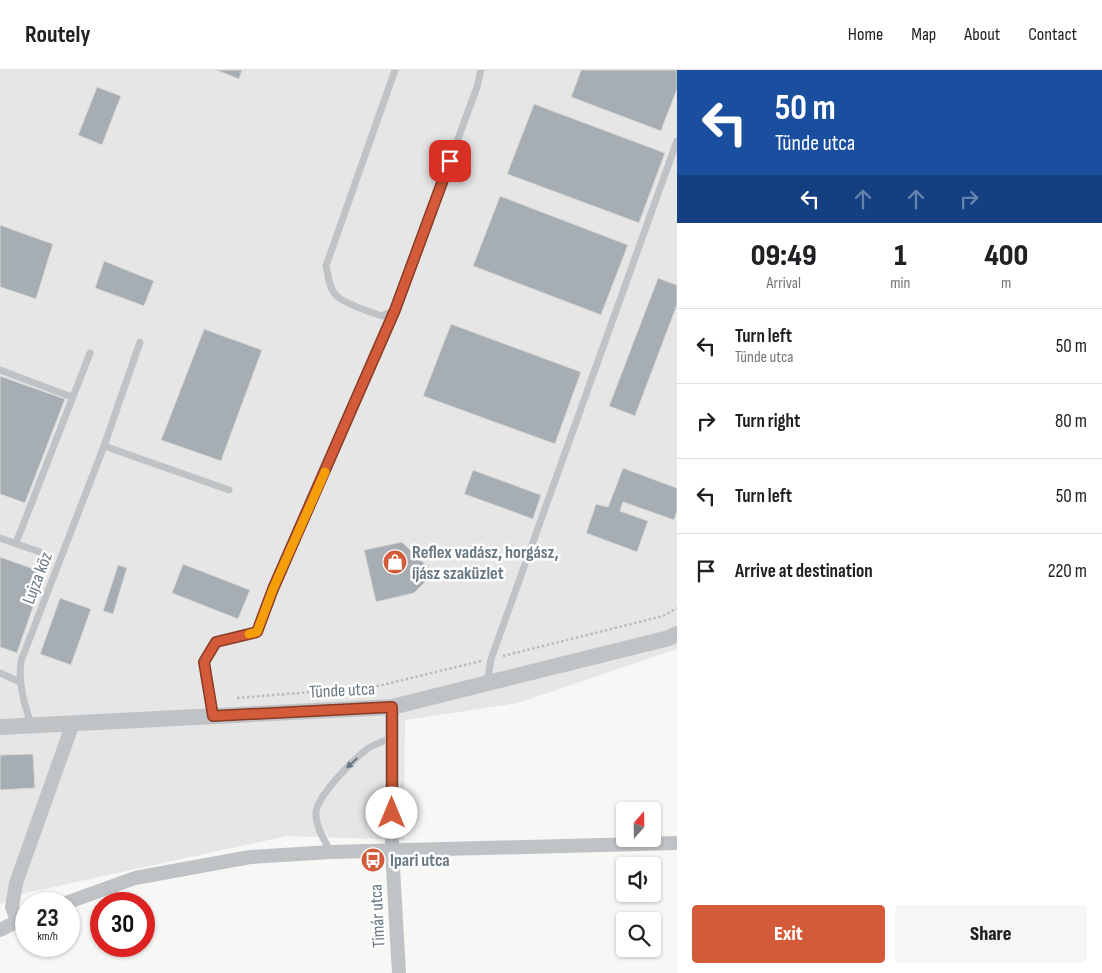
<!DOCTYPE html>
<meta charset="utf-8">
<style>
body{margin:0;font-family:"Sofia Sans Condensed",sans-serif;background:#f6f6f6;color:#202124;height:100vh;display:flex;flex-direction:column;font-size:19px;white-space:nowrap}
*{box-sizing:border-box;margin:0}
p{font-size:16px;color:#757577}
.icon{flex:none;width:28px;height:28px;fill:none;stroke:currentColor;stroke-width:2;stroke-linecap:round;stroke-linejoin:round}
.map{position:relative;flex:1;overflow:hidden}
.sheet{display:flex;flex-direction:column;background:#fff;width:425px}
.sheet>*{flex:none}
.banner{background:#1a4fa0;color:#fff;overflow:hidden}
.needle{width:32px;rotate:20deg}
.buttons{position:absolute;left:616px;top:732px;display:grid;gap:10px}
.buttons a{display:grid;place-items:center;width:45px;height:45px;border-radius:5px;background:#fff;box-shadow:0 1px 4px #0004;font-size:25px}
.speed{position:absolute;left:15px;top:822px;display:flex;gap:10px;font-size:25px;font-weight:700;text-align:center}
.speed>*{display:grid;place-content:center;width:65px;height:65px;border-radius:50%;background:#fff;box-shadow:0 1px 4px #0004;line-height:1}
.speed small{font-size:12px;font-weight:400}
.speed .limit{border:8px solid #d22;background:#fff;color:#111}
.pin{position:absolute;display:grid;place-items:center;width:42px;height:42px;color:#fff;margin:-21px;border-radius:10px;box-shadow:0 2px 8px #0006}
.me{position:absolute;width:55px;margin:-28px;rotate:0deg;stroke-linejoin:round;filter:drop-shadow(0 0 4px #0008)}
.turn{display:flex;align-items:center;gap:18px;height:105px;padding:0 15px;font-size:22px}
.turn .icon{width:65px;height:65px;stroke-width:2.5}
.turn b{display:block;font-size:35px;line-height:42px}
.lanes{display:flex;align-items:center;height:48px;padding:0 15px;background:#0003;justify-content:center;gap:25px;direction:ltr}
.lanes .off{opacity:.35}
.eta{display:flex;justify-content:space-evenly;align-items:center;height:85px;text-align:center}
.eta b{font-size:30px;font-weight:800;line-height:35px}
.action{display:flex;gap:10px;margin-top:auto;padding:10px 15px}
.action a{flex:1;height:58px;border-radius:5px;background:#d35b3a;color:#fff;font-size:20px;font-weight:800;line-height:58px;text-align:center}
.action a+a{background:#f6f6f6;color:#202124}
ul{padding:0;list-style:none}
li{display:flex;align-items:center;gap:15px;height:75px;padding:0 15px;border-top:1px solid #e0e0e0}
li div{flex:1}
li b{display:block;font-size:19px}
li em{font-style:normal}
header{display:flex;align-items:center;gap:30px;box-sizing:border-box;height:70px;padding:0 25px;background:#fff;border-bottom:1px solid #e0e0e0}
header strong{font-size:24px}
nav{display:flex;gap:28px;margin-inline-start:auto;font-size:18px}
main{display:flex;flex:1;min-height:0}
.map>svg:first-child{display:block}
.built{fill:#e5e6e5}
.building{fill:#a7aeb3;stroke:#d9d9d7}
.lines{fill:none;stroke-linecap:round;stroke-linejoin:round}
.path{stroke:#b9bcbe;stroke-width:2.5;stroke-dasharray:2.5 2.5;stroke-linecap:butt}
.service{stroke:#bfc3c6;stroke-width:7}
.minor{stroke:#bfc3c6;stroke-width:14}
.tertiary{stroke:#bfc3c6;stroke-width:16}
.oneway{fill:#697883}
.route-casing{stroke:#893b26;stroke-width:12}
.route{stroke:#d35b3a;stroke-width:9}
.slow{stroke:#f59e0b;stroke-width:9}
.labels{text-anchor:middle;stroke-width:5;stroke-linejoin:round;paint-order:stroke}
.poi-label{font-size:18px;font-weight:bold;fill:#697883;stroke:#fff;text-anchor:start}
.street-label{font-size:18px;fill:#697883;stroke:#fff}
</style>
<header>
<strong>Routely</strong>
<nav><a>Home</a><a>Map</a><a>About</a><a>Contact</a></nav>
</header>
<main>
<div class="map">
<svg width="677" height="903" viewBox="0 0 677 903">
<rect width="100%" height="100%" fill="#f7f7f5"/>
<path class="built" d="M 0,0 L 677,0 L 677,579 L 518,633 L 405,650 L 404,770 L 287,766 L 26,823 L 0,834 Z"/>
<g class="building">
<path d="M 216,0 L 242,0 L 239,9 Z"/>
<path d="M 581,0 L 677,0 L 677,19 L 661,61 L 571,27 Z"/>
<path d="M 97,17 L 121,26 L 102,75 L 78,65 Z"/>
<path d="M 534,34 L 665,83 L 639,153 L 507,104 Z"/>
<path d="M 500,126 L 628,175 L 601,245 L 473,196 Z"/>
<path d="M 0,155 L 53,174 L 36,229 L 0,217 Z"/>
<path d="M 104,191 L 154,211 L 144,236 L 95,218 Z"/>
<path d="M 658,208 L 677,215 L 677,235 L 635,346 L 609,336 Z"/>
<path d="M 451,254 L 581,302 L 555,374 L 423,326 Z"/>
<path d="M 204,259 L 262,280 L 221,391 L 161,370 Z"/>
<path d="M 0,306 L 65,329 L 25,433 L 0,424 Z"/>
<path d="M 623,398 L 677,418 L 677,441 L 674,450 L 623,432 L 620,441 L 648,451 L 637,482 L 586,463 L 596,434 L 608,437 Z"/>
<path d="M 473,400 L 541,425 L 533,449 L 464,424 Z"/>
<path d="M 402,472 L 434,503 L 414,523 L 376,532 L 364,480 Z"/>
<path d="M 0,487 L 45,503 L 17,583 L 0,577 Z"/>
<path d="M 183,494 L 250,520 L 238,549 L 172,523 Z"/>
<path d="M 118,495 L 127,498 L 113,544 L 103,541 Z"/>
<path d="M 60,528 L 91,539 L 71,595 L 40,584 Z"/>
<path d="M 33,684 L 35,718 L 0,720 L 0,685 Z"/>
</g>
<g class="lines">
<g class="path">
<path d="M 503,586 L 663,546 L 677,538"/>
<path d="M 237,628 L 374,617 L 481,591"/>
</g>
<g class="service">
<path d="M 395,0 L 326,196 C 328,204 329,219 336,225 C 341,232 373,243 382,246 L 395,240 L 477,17 L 481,0"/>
<path d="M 0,300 L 72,327"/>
<path d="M 104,376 L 229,420"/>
<path d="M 0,468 L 40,482"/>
<path d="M 16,473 L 90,283"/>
<path d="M 0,603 L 20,612"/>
<path d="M 487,614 L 491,589 L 677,71"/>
<path d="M 213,646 L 204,592 L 216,572 L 257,562 L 273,519 L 395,240"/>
<path d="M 31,654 C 24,633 18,613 21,591 L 104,376 L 140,272"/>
<path d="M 331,782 C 325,772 315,756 316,742 C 318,725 353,690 367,679 C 374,674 384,671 392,668"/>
</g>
<g class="minor">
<path d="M 392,637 L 392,781 L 399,903"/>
<path d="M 63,834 L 135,808 L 250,787 L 331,782 L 677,773"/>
<path d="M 17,850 L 12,837 L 16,813 L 73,653"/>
<path d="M 0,860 L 26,847"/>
</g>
<path class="tertiary" d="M 0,657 L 392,637 L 669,568 L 677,564"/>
</g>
<defs><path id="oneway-solid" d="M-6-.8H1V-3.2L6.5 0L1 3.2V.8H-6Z" transform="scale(1.25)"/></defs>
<use class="oneway" href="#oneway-solid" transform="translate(352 693) rotate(137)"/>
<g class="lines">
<defs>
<path id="route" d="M 392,743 L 392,637 L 213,646 L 204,592 L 216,572 L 257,562 L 273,519 L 395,240 L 450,91"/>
</defs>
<use href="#route" class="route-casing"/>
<use href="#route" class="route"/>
<path class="slow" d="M 249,564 L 257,562 L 273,519 L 325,402"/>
</g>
<defs>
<symbol id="shop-disc" viewBox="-11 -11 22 22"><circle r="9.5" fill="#d35b3a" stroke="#fff"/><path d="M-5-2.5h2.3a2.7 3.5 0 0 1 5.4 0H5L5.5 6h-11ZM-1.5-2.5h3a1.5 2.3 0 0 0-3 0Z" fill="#fff"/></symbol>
<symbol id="bus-disc" viewBox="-11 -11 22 22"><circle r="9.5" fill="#d35b3a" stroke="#fff"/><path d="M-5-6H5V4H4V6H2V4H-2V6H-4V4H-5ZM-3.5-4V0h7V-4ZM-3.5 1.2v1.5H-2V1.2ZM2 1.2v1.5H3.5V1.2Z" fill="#fff"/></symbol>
</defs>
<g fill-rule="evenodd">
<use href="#shop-disc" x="381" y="478" width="28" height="28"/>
<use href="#bus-disc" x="359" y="776" width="28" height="28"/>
</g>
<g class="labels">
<g class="poi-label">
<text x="412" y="488">Reflex vadász, horgász,<tspan x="412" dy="21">íjász szaküzlet</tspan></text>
<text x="390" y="796">Ipari utca</text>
</g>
<g class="street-label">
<text transform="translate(37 508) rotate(-69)" y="6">Lujza köz</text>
<text transform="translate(342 620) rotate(-3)" y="6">Tünde utca</text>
<text transform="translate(377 846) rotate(-93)" y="6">Timár utca</text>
</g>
</g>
</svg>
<div class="buttons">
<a><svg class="needle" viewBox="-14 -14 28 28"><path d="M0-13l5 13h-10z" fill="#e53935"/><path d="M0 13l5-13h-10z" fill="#757577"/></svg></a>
<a><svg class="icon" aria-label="sound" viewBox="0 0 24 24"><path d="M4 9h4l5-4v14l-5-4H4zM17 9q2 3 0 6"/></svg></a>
<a><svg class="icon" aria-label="search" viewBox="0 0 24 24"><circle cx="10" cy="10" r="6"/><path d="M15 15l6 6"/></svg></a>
</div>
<div class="speed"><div>23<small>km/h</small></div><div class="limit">30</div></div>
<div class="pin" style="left:450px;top:91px;background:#d93025"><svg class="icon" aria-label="arrive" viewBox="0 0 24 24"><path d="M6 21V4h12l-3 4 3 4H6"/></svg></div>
<svg class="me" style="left:392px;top:743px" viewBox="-20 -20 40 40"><circle r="19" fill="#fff"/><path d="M0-13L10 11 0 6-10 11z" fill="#d35b3a"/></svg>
</div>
<section class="sheet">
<div class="banner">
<div class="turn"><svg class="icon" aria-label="left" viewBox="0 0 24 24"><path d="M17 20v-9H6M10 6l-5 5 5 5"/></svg><div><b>50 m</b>Tünde utca</div></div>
<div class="lanes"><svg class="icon" aria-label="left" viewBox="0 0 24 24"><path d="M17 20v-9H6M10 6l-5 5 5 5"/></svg><svg class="icon off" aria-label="ahead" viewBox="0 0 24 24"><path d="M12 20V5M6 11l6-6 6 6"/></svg><svg class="icon off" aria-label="ahead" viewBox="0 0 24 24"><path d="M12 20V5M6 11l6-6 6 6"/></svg><svg class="icon off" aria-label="right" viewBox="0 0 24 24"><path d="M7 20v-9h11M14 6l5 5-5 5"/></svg></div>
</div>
<div class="eta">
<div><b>09:49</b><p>Arrival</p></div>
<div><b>1</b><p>min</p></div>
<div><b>400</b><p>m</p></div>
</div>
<ul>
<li><svg class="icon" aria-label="left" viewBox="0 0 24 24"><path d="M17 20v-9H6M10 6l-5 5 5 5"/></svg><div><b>Turn left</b><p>Tünde utca</p></div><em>50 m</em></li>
<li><svg class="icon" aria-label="right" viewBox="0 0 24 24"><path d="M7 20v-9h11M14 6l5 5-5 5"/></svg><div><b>Turn right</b></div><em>80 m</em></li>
<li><svg class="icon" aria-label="left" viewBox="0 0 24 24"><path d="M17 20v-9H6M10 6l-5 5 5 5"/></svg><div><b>Turn left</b></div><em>50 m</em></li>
<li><svg class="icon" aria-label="arrive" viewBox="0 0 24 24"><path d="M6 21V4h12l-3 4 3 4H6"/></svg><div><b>Arrive at destination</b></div><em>220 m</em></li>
</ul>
<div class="action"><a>Exit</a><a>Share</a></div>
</section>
</main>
